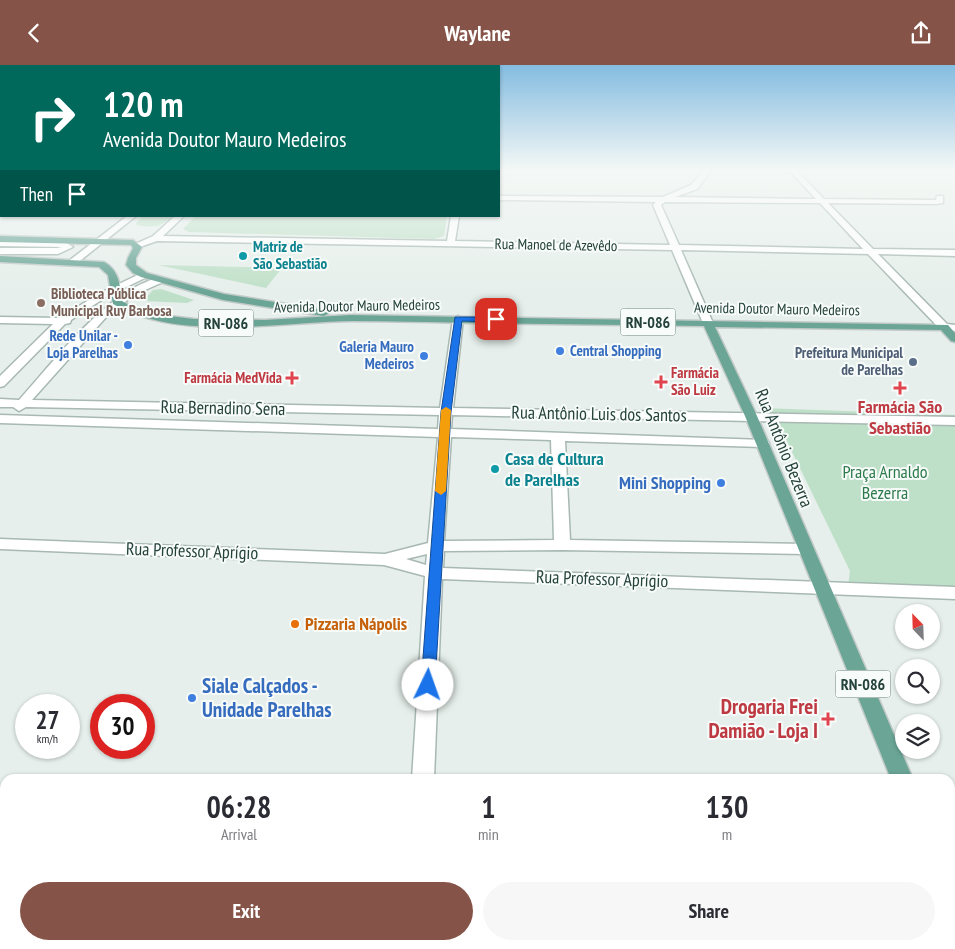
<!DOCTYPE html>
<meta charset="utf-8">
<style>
body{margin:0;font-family:"PT Sans Narrow",sans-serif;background:#f7f7f7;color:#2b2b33;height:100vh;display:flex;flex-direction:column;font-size:19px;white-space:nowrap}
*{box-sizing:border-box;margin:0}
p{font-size:16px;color:#7c7c81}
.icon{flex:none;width:28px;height:28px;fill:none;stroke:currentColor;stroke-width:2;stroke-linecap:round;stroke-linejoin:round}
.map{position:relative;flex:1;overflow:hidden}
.details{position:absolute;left:0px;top:709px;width:955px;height:176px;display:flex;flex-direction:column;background:#fff;border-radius:15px 15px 0 0;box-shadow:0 1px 4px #0004}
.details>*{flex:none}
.top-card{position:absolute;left:0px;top:0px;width:500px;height:152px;box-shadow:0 1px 4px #0004;background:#00695c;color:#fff;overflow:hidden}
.needle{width:32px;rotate:337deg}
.buttons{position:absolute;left:895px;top:539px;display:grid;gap:10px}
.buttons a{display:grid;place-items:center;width:45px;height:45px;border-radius:50%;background:#fff;box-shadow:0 1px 4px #0004;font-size:25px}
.speed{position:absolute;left:15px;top:629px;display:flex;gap:10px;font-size:25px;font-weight:700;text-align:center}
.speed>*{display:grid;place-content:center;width:65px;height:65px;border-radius:50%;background:#fff;box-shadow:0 1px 4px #0004;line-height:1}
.speed small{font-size:12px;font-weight:400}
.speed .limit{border:8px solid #d22;background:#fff;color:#111}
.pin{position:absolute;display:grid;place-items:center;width:42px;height:42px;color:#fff;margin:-21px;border-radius:10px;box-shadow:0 2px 8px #0006}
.me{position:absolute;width:55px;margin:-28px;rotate:3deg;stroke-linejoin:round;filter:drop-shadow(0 0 4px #0008)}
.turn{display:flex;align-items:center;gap:18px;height:105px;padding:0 20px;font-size:22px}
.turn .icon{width:65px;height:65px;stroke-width:2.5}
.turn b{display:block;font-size:35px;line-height:42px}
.then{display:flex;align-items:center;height:48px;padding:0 20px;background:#0003;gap:10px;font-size:19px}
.eta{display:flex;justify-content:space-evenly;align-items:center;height:85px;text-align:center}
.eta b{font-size:30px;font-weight:600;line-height:35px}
.button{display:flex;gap:10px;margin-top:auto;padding:10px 20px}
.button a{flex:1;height:58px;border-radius:30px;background:#855347;color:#fff;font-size:20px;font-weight:600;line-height:58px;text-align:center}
.button a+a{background:#f7f7f7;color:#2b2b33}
header{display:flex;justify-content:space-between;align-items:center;height:65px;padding:0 20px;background:#855347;color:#fff;font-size:22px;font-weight:600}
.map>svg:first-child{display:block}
.green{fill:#bfe0c8}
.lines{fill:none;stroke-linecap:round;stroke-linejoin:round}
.minor-casing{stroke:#a8b8b2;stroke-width:3}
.major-casing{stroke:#c2cac8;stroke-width:3}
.minor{fill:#fff;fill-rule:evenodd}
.major{fill:#6aa596;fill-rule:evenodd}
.route{fill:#1a73e8;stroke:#114b97}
.slow{fill:#f59e0b}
.culture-dot{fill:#0f9aa8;stroke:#f7fbf9;stroke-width:2}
.education-dot{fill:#8d6e63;stroke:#f7fbf9;stroke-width:2}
.shop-dot{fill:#3f7fe0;stroke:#f7fbf9;stroke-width:2}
.service-dot{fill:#5c6f8a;stroke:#f7fbf9;stroke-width:2}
.health-dot{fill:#e0444e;stroke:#f7fbf9;stroke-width:2}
.food-dot{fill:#e8710a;stroke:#f7fbf9;stroke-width:2}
.labels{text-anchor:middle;stroke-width:4;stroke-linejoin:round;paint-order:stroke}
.far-street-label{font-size:15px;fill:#24423a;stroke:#f7fbf9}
.far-culture-label{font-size:15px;font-weight:bold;fill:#0d838f;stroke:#f7fbf9;text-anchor:start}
.far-education-label{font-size:15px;font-weight:bold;fill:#785e54;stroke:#f7fbf9;text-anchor:start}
.far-shop-label{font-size:15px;font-weight:bold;fill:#366cbe;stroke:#f7fbf9;text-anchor:end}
.far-service-label{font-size:15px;font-weight:bold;fill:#4e5e75;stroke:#f7fbf9;text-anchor:end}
.far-health-label{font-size:15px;font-weight:bold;fill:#be3a42;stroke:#f7fbf9;text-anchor:start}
.shield{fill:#f7fbf9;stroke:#637a73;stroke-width:1}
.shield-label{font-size:16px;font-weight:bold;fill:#24423a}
.health-label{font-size:18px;font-weight:bold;fill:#be3a42;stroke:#f7fbf9}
.street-label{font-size:18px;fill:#24423a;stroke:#f7fbf9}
.culture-label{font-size:18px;font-weight:bold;fill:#0d838f;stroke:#f7fbf9;text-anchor:start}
.park-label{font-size:18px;fill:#2d7a4b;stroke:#f7fbf9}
.shop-label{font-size:18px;font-weight:bold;fill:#366cbe;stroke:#f7fbf9;text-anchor:end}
.food-label{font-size:18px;font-weight:bold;fill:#c56008;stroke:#f7fbf9;text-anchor:start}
.near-shop-label{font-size:21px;font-weight:bold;fill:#366cbe;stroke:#f7fbf9;text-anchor:start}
.near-health-label{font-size:21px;font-weight:bold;fill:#be3a42;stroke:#f7fbf9;text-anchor:end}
</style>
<header><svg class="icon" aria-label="back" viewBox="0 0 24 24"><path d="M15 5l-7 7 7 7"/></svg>Waylane<svg class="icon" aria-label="share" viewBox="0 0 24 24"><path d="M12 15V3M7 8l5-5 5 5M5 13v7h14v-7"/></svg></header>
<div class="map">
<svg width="955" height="884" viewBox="0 0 955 884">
<rect width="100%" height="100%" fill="#e6efeb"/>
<g class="green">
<path d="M 143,151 L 173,151 C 163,162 151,163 137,160 L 136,158 Z"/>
<path d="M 196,151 L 447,151 L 444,171 L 434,174 L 189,167 L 183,164 Z"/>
<path d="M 158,200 L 282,203 L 266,223 Z"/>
<path d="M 161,224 L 194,235 L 187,238 L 143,236 L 153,225 Z"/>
<path d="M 759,343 L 955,350 L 955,534 L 847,530 L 850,506 L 778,358 Z"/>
</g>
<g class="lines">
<defs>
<g id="minor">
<path d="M 705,104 L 712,104 L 697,124 L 675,132 L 816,134 L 788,104 L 795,104 L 824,134 L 936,135 L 937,131 L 943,131 L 943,138 L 936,139 L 828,138 L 873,184 L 955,185 L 955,191 L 878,189 L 947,259 L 955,260 L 955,266 L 940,264 L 868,189 L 681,185 L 713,258 L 708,261 L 703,258 L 672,185 L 157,176 L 137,183 L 133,180 L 153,171 L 175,151 L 184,151 L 163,171 L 447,176 L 451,151 L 459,151 L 455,176 L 670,180 L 653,140 L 656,137 L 499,135 L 499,131 L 663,132 L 691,120 ZM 665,137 L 820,138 L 863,184 L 679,180 L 661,140 Z"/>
<rect x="0" y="121" width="1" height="4"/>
<path d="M 127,151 L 136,151 L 76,199 L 70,199 L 70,195 Z"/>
<path d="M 0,175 L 63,176 L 73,182 L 58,189 L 0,189 L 0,183 L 57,183 L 62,182 L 0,181 Z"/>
<path d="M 144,207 L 149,210 L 147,212 L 106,232 L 71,255 L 70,258 L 65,259 L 4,321 L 0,322 L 0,311 L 53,259 L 0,258 L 0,252 L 60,253 L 100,228 Z"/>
<path d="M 160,212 L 165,215 L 163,217 L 134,230 L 108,250 L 32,335 L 440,343 L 453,254 L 458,251 L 463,254 L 453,343 L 955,352 L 955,360 L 452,350 L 451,364 L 767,375 L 769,378 L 762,382 L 565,376 L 570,475 L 805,479 L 811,480 L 813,484 L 811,488 L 805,489 L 562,485 L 444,486 L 443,503 L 955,522 L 955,534 L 442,514 L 434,714 L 412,714 L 425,511 L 384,500 L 0,484 L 0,474 L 385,489 L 428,478 L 438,372 L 0,358 L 0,350 L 438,364 L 439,350 L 26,342 L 19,346 L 13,342 L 0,342 L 0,334 L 19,335 C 57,293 105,227 160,212 ZM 451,372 L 551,375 L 554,475 L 444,476 ZM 427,489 L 426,500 L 406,494 Z"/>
<path d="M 0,747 L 5,748 L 5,770 L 0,769 Z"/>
<rect x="950" y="786" width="5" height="24"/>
<path d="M 73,880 L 99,880 L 97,884 L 71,884 Z"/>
<rect x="412" y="880" width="26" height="4"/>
</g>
<g id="major">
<path d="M 0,171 L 133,175 L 142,182 L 136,193 L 136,200 L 147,208 L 224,229 L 324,245 L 329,248 L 324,251 L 223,235 L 141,212 L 133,208 L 126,200 L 128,193 L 133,183 L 131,180 L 0,177 Z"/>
<path d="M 0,191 L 104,197 C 119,205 120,220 122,236 L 138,245 L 161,250 L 194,254 L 265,255 L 351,250 L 948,260 L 955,268 L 955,277 L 951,276 L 941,265 L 715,262 L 757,351 L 913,714 L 891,714 L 745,351 L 704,261 C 626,260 548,259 469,258 C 430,257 391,256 352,256 C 279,257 180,277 113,239 L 108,210 L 99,202 L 0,197 Z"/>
<path d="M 950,815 L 955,817 L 955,851 L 950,849 Z"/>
</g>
</defs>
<use href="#minor" class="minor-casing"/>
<use href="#major" class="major-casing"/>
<use href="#minor" class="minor"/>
<use href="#major" class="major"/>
</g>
<linearGradient id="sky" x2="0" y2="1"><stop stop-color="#84bce0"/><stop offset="0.46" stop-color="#f4f8f6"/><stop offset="1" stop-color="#f4f8f6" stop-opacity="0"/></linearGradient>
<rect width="955" height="228" fill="url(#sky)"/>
<path class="route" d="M 455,252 L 496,252 L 500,254 L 496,257 L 462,256 L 451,347 L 435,620 L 433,625 L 428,626 L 423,625 L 421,620 L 441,347 Z"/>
<path class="slow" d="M 446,342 L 451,345 L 446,426 L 441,430 L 435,426 L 441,345 Z"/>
<g class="culture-dot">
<circle cx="243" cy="191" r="5"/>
<circle cx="495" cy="404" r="5"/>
</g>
<circle class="education-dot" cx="41" cy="238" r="5"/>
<g class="shop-dot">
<circle cx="128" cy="280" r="5"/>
<circle cx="560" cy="286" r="5"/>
<circle cx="424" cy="291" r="5"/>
<circle cx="721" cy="418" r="5"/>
<circle cx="192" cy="633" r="5"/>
</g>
<circle class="service-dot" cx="913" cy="297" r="5"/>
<g class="health-dot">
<path d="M289.5 305.5h5v5h5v5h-5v5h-5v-5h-5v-5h5z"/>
<path d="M658.5 309.5h5v5h5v5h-5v5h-5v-5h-5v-5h5z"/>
<path d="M897.5 315.5h5v5h5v5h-5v5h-5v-5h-5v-5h5z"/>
<path d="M825.5 646.5h5v5h5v5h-5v5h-5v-5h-5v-5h5z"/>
</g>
<circle class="food-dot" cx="295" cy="559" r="5"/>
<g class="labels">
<g class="far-street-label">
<text transform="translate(556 180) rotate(1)" y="5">Rua Manoel de Azevêdo</text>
<text transform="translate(357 241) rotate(-1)" y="5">Avenida Doutor Mauro Medeiros</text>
<text transform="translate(777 244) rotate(1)" y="5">Avenida Doutor Mauro Medeiros</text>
</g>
<g class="far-culture-label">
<text x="253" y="187">Matriz de<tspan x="253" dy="17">São Sebastião</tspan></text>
</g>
<g class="far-education-label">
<text x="51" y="234">Biblioteca Pública<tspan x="51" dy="17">Municipal Ruy Barbosa</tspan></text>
</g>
<g class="far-shop-label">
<text x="118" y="276">Rede Unilar -<tspan x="118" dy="17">Loja Parelhas</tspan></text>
<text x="414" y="287">Galeria Mauro<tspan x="414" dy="17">Medeiros</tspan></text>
<text x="570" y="291" text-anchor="start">Central Shopping</text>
</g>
<g class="far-service-label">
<text x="903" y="293">Prefeitura Municipal<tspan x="903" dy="17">de Parelhas</tspan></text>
</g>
<g class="far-health-label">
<text x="671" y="313">Farmácia<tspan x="671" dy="17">São Luiz</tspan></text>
<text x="282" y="318" text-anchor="end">Farmácia MedVida</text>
</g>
<g class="shield">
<rect x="620.5" y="243.5" width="55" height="27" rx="4"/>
<rect x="198.5" y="244.5" width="55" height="27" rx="4"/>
<rect x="835.5" y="605.5" width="55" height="27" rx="4"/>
</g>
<g class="shield-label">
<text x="648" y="263">RN-086</text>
<text x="226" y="264">RN-086</text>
<text x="863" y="625">RN-086</text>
</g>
<g class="health-label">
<text x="900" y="348">Farmácia São<tspan x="900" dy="21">Sebastião</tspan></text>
</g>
<g class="street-label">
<text transform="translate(223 343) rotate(1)" y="6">Rua Bernadino Sena</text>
<text transform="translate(599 349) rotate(1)" y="6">Rua Antônio Luis dos Santos</text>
<text transform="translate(784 383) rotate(68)" y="6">Rua Antônio Bezerra</text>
<text transform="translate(192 486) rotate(2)" y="6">Rua Professor Aprígio</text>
<text transform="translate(602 514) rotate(2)" y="6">Rua Professor Aprígio</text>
</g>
<g class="culture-label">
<text x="505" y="400">Casa de Cultura<tspan x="505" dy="21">de Parelhas</tspan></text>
</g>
<g class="park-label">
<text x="885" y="413">Praça Arnaldo<tspan x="885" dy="21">Bezerra</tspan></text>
</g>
<g class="shop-label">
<text x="711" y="424">Mini Shopping</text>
</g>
<g class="food-label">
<text x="305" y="565">Pizzaria Nápolis</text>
</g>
<g class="near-shop-label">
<text x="202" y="628">Siale Calçados -<tspan x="202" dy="24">Unidade Parelhas</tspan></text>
</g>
<g class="near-health-label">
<text x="818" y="649">Drogaria Frei<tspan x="818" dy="24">Damião - Loja I</tspan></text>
</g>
</g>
</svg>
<div class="buttons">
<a><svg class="needle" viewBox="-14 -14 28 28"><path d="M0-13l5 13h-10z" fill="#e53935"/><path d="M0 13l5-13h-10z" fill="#7c7c81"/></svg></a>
<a><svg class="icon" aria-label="search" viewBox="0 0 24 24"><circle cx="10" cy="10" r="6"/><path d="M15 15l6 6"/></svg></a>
<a><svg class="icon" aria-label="layers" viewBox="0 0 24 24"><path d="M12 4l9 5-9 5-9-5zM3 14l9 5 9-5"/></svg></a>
</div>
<div class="speed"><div>27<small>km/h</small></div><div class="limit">30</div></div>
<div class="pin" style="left:496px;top:254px;background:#d93025"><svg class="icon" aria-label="arrive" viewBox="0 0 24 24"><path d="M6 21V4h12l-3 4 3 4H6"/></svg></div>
<svg class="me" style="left:428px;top:620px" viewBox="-20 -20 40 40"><circle r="19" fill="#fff"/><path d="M0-13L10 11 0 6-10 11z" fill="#1a73e8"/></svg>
<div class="top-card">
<div class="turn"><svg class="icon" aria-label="right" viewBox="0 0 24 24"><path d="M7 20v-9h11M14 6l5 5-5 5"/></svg><div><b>120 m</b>Avenida Doutor Mauro Medeiros</div></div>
<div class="then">Then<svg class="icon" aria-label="arrive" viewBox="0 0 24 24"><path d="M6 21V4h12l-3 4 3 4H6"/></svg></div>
</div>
<section class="details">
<div class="eta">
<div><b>06:28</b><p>Arrival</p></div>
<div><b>1</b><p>min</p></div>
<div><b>130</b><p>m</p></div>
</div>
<div class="button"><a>Exit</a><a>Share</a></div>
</section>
</div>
